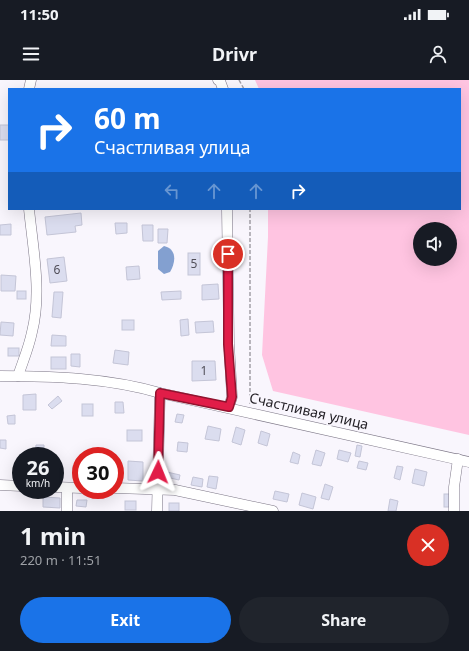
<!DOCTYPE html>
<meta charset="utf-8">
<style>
body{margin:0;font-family:"Noto Sans",sans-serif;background:#20242c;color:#f1f3f6;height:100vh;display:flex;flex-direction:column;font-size:15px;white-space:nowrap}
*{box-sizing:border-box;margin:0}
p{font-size:13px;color:#9ea1a6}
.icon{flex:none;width:22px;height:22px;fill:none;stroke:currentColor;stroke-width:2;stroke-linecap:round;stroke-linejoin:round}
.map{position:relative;height:431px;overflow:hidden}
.side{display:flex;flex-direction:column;background:#171b24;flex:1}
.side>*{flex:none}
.guide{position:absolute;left:8px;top:8px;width:453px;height:122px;border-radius:0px;box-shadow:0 4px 16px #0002;background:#1a73e8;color:#fff;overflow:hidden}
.tools{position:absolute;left:413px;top:142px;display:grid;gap:8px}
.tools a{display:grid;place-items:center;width:44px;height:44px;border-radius:50%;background:#171b24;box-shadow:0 4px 16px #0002;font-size:20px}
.speed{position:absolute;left:12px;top:367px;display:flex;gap:8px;font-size:20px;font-weight:700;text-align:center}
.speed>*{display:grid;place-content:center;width:52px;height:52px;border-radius:50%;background:#171b24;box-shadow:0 4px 16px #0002;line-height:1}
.speed small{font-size:10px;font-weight:400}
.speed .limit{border:6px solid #d22;background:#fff;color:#111}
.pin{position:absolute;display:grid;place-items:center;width:34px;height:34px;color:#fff;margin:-17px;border:2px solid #fff;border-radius:50%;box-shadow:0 1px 4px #0007}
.me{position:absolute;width:44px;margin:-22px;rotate:2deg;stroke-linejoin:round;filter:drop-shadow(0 0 3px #0008)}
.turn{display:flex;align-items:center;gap:14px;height:84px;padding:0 20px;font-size:18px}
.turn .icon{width:52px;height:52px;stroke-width:2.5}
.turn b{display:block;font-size:28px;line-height:34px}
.lanes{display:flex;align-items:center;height:38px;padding:0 20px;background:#0003;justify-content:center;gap:20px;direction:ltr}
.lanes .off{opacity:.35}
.round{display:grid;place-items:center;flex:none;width:42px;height:42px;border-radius:21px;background:#20242c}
.headline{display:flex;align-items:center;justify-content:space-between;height:68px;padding:0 20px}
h1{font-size:24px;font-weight:700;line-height:30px}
.primary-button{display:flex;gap:8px;margin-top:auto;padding:8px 20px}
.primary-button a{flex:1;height:46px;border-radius:24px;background:#1a73e8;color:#fff;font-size:16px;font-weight:700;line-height:46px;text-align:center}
.primary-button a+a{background:#20242c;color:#f1f3f6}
.status{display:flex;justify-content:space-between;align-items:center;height:28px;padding:0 20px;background:#171b24;direction:ltr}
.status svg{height:11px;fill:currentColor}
header{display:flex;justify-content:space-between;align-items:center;height:52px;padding:0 20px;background:#171b24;font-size:18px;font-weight:700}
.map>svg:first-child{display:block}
.green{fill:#ffc4e1;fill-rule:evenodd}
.water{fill:#83a0d0}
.building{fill:#dbddef;stroke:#c4c5d7}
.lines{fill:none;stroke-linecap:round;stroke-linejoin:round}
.minor-casing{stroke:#7c7686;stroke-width:11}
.path{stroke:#a3a0a7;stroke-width:1.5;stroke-dasharray:4 2;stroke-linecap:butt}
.minor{stroke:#fff;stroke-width:10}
.route-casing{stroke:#92132f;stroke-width:10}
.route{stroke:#e11d48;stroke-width:7}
.labels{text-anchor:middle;stroke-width:3.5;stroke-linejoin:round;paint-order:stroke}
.number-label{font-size:12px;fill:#504e58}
.street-label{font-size:14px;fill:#221f25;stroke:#f9f6fd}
</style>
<div class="status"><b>11:50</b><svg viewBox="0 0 49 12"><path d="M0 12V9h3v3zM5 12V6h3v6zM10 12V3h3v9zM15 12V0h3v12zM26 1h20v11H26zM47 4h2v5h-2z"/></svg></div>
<header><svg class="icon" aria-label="menu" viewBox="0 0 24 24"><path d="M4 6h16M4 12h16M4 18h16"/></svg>Drivr<svg class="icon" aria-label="person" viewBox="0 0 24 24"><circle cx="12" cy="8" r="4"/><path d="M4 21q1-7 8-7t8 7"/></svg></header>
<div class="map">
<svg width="469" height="431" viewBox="0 0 469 431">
<rect width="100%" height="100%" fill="#f9f6fd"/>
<path class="green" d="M 255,0 L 469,0 L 469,355 L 273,311 L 262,275 L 268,157 L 268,129 L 460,129 L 460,9 L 259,9 ZM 420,149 L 450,149 L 450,179 L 420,179 Z"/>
<path class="water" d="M 164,166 C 177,169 176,182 170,192 L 164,194 L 158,189 L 158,171 Z"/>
<g class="building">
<rect x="0" y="45" width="9" height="15"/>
<path d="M 81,133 L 82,145 L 75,146 L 76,152 L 47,155 L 45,137 Z"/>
<path d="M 115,143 L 127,143 L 127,153 L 116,154 Z"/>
<path d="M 11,144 L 11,155 L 0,155 L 0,145 Z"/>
<path d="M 142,145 L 153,145 L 153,161 L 143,161 Z"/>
<path d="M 158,149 L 168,149 L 167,163 L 158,163 Z"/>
<rect x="188" y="173" width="12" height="22"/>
<path d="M 64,177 L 67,201 L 50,203 L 47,179 Z"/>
<path d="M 139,186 L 140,199 L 127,200 L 126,187 Z"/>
<path d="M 1,195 L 16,196 L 15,211 L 1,211 Z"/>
<path d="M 218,204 L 219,219 L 202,220 L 202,205 Z"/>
<rect x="17" y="211" width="9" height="8"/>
<path d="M 181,211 L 181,219 L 162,220 L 161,212 Z"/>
<path d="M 54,212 L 63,212 L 61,238 L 52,237 Z"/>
<path d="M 188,239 L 189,255 L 181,256 L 180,240 Z"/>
<rect x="122" y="240" width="12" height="10"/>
<path d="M 213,241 L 214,252 L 196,253 L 195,242 Z"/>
<path d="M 1,242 L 14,243 L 13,256 L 0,255 Z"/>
<path d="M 52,255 L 66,256 L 66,266 L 51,266 Z"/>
<rect x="8" y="268" width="11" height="8"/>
<path d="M 115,270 L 129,272 L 128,285 L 113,283 Z"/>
<path d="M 71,274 L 80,274 L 80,287 L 71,286 Z"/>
<rect x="51" y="277" width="15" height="12"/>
<path d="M 192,281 L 215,281 L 216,300 L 192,301 Z"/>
<path d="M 36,314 L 36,330 L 23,330 L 23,315 Z"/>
<path d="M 58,316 L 62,321 L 52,329 L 48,325 Z"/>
<path d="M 115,322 L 123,322 L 124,333 L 115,333 Z"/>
<rect x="82" y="324" width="11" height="12"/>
<path d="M 177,334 L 184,335 L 182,343 L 175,342 Z"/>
<path d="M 15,335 L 15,344 L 8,344 L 7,336 Z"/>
<path d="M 208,346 L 221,349 L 219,361 L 205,359 Z"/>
<path d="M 236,347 L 245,350 L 241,365 L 232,362 Z"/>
<rect x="127" y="350" width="15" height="11"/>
<path d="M 261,351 L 270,354 L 267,366 L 258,363 Z"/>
<path d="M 0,360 L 6,360 L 6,369 L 0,368 Z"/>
<path d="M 178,362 L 188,363 L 187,372 L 177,371 Z"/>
<path d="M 36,365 L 44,365 L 44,376 L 35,376 Z"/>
<path d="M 357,365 L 362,366 L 360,377 L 355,376 Z"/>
<path d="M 316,370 L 325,373 L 321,386 L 312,384 Z"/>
<path d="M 339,370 L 351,373 L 348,382 L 337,379 Z"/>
<path d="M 293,372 L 300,375 L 298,384 L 290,382 Z"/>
<path d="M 128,381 L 143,382 L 143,401 L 128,400 Z"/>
<path d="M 359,381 L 368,383 L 366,390 L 357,388 Z"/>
<rect x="73" y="386" width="8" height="11"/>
<path d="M 397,386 L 403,387 L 400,400 L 394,398 Z"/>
<path d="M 415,389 L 427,392 L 424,406 L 412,403 Z"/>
<path d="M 167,392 L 180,395 L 179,400 L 166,397 Z"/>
<path d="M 209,396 L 218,397 L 216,409 L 207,407 Z"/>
<path d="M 193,397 L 203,399 L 202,407 L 191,405 Z"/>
<path d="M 325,404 L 333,407 L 329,420 L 321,418 Z"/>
<path d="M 275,411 L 289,414 L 287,422 L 273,419 Z"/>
<path d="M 302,413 L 316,417 L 313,429 L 299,425 Z"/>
<rect x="444" y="414" width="6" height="13"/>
<path d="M 43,417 L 60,418 L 60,428 L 43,427 Z"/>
<path d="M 390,419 L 398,421 L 396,431 L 388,431 Z"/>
<path d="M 77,420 L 87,420 L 86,427 L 76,426 Z"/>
<rect x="125" y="421" width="11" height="9"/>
<rect x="169" y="423" width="10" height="8"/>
</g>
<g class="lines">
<defs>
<g id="minor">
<path d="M 218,0 L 220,1 L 223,9"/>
<path d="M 29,9 L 31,0"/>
<path d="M 227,129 L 229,264 L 232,317 L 229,327"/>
<path d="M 0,296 C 53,296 109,298 160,313 L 469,382"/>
<path d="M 18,296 C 23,281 29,267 32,252 C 42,213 33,169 29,129"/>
<path d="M 0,405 L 21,406"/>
<path d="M 55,407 L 81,408"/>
<path d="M 115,408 L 175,410 L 273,431"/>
<path d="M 67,431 L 67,408"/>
<path d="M 157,431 L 160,313"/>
<path d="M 454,431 L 454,407 L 458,379"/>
</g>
</defs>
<use href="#minor" class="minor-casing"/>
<g class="path">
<path d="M 239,0 L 244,9"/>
<path d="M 250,324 L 250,129"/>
</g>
<use href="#minor" class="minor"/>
</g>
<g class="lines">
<defs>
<path id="route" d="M 158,392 L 160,313 L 229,327 L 232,317 L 228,264 L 228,174"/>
</defs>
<use href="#route" class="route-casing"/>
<use href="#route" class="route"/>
</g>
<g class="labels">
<g class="number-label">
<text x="194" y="188">5</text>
<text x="57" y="194">6</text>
<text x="204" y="295">1</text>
</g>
<g class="street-label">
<text transform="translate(309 331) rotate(13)" y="5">Счастливая улица</text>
</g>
</g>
</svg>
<div class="tools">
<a><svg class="icon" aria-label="sound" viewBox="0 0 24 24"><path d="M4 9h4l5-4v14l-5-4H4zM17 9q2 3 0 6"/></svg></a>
</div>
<div class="speed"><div>26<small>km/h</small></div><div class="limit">30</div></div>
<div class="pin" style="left:228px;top:174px;background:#d93025"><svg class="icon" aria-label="arrive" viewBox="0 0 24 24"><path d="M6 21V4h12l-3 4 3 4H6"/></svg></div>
<svg class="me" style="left:158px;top:392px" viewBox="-20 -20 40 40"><path d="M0-17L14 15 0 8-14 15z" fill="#e11d48" stroke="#fff" stroke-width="4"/></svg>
<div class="guide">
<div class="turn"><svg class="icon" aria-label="right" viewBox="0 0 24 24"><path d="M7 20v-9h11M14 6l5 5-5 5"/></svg><div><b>60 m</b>Счастливая улица</div></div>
<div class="lanes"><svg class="icon off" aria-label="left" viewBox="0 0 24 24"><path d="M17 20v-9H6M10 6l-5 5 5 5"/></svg><svg class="icon off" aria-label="ahead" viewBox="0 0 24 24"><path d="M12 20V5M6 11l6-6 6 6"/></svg><svg class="icon off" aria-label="ahead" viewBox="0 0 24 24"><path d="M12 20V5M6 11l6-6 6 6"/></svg><svg class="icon" aria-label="right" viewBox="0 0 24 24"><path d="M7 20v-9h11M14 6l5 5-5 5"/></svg></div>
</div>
</div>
<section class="side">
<div class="headline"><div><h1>1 min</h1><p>220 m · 11:51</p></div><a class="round" style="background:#d93025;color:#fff"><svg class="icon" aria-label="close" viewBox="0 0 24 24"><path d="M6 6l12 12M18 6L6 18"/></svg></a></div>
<div class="primary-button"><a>Exit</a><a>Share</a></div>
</section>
